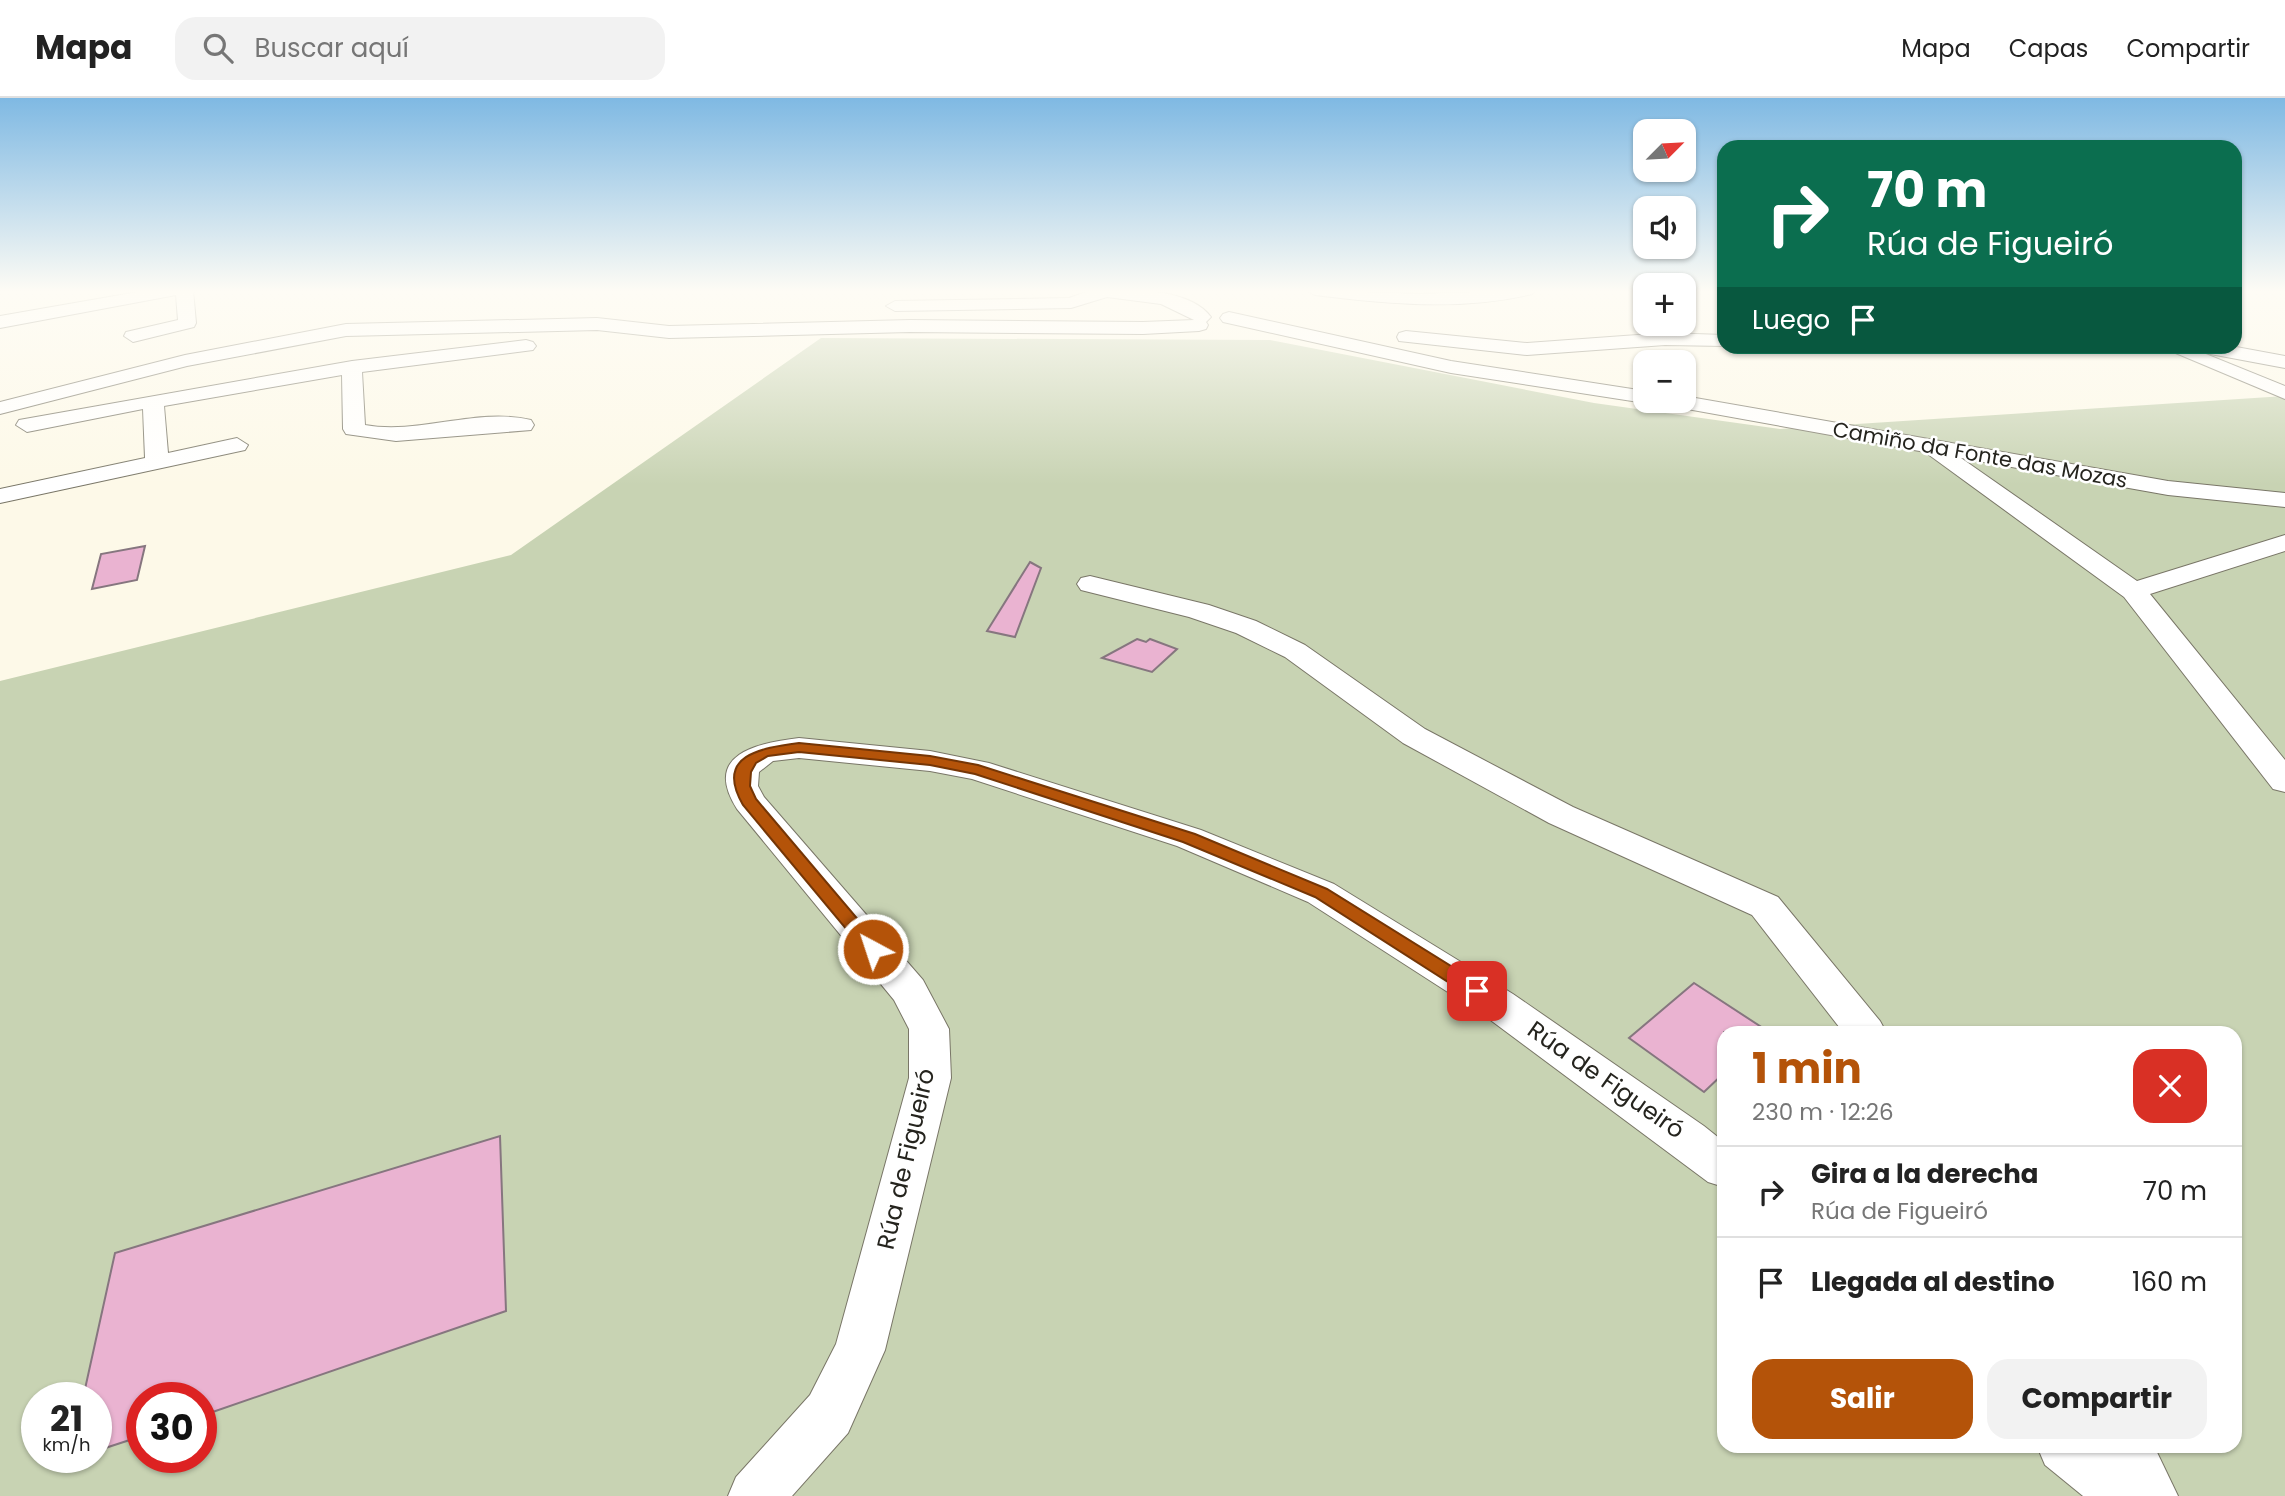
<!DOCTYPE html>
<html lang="es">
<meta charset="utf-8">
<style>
body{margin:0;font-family:Poppins,sans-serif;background:#f2f2f2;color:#222;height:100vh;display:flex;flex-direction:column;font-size:26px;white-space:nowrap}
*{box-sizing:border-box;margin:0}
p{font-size:23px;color:#767676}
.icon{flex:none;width:38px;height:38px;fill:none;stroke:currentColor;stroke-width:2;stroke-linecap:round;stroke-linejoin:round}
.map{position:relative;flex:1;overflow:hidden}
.panel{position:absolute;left:1717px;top:928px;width:525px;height:427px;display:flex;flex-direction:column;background:#fff;border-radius:21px;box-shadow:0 2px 5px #0004}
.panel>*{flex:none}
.top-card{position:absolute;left:1717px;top:42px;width:525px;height:214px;border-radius:21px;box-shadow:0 2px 5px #0004;background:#0b6e4f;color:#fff;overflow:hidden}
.needle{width:46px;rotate:66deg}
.buttons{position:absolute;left:1633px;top:21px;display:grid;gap:14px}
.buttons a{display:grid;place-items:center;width:63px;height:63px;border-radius:14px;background:#fff;box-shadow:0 2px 5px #0004;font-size:35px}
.speed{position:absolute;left:21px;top:1284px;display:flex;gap:14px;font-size:35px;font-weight:700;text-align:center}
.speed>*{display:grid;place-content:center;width:91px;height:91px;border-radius:50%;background:#fff;box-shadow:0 2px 5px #0004;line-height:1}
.speed small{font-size:18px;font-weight:400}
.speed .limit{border:10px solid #d22;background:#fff;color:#111}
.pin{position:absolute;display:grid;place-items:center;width:60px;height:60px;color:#fff;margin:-30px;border-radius:14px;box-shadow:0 4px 10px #0006}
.me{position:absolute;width:77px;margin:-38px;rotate:320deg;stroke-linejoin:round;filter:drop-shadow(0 0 5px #0008)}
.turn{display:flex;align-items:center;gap:24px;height:147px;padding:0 35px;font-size:32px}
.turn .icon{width:91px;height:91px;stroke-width:2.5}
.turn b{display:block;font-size:49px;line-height:60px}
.then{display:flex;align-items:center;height:66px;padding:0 35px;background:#0003;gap:14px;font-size:26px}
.round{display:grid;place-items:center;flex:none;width:74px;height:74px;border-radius:21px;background:#f2f2f2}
.headline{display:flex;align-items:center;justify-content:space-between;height:119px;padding:0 35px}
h1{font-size:42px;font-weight:700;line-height:52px;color:#b45309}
.cta{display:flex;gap:14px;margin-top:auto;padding:14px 35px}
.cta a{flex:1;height:80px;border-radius:21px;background:#b45309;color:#fff;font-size:28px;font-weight:700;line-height:80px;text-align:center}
.cta a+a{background:#f2f2f2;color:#222}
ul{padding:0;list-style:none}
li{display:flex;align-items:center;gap:21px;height:91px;padding:0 35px;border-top:2px solid #e0e0e0}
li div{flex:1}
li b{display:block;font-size:26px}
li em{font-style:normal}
header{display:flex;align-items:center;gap:42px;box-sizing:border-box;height:98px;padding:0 35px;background:#fff;border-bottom:2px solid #e0e0e0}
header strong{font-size:33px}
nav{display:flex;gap:38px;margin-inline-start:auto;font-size:24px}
.search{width:490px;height:63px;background:#f2f2f2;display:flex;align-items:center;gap:18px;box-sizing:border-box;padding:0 24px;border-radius:21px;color:#767676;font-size:26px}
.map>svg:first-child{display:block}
.green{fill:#c8d3b3;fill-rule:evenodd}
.building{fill:#eab3d1;stroke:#86767f;stroke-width:2}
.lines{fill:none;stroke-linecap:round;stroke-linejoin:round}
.minor-casing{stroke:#797667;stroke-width:2}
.minor{fill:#fff;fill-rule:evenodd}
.route{fill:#b45309;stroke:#753606;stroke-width:2}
.labels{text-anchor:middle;stroke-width:5;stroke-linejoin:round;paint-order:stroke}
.far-street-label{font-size:21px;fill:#25241e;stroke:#fff}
.street-label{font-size:24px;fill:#25241e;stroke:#fff}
</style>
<header>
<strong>Mapa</strong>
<div class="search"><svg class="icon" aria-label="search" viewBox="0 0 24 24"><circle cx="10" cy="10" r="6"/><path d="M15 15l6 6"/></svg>Buscar aquí</div>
<nav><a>Mapa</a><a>Capas</a><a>Compartir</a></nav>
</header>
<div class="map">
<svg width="2285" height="1398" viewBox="0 0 2285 1398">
<rect width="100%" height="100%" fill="#fdf9e8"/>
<path class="green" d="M 821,240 L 1270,242 L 1594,305 L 1780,331 L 2285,298 L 2285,1398 L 0,1398 L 0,583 L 511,457 ZM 1724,934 L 2235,934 L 2235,1348 L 1724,1348 ZM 37,1300 L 96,1300 L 96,1360 L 37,1360 ZM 142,1300 L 201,1300 L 201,1360 L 142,1360 Z"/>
<g class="building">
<path d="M 145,448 L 137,482 L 92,491 L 101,456 Z"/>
<path d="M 1030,464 L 1041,470 L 1015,539 L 987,533 Z"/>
<path d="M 1137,541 L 1146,544 L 1150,541 L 1177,551 L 1152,574 L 1102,560 Z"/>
<path d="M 1694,885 L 1769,934 L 1724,934 L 1724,975 L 1704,994 L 1629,940 Z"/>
<path d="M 500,1038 L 506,1213 L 201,1318 L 201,1300 L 142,1300 L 142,1338 L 96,1353 L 96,1300 L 83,1300 L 115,1155 Z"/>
</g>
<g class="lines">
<defs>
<g id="minor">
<path d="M 149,192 L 193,192 L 196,225 L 194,229 L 133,244 L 124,238 L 126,234 L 178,222 L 176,197 L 0,230 L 0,218 Z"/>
<path d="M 1085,192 C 1121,192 1187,187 1211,219 L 1206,224 L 1208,227 L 1206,231 L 1199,233 L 1143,236 L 910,234 L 669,240 L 597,232 L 346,238 L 187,268 L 0,316 L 0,304 L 185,257 L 346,226 L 597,220 L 669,228 L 910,222 L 1143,224 L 1194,222 L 1161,206 L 1107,199 L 1071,210 L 895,213 L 886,208 L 895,203 L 1069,200 L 1086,194 Z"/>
<path d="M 1306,192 L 1420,196 L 1535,192 L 1532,196 C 1461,213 1387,206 1315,197 Z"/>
<path d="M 1229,214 L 1451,263 L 1645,293 L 1645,303 L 1653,303 L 1645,305 L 1451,275 L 1223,224 L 1220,220 L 1223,216 Z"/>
<path d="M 1406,233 L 1527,245 L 1665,235 L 1724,237 L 1725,248 L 1665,247 L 1527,257 L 1399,243 L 1397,239 L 1399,235 Z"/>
<path d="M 526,242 L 533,244 L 536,248 L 533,252 L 362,274 L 365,327 C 420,337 476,309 531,322 L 534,327 L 531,332 L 396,343 L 346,336 L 343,331 L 342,277 L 164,308 L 168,355 L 237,340 L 248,347 L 245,352 L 0,405 L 0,391 L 145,360 L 143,311 L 27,334 L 16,327 L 19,322 L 352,263 Z"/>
<path d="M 1819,248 L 1866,248 C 1857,257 1828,257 1819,248 Z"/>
<path d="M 2159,248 L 2186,248 L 2285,288 L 2285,301 Z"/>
<path d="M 2204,248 L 2231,248 L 2285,258 L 2285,270 L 2205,255 Z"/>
<path d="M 1684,298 L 2168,383 L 2285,395 L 2285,409 L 2168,397 L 1961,360 L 2137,483 L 2285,437 L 2285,453 L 2150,496 L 2285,662 L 2285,694 L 2273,691 L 2124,499 L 1925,354 L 1676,309 L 1666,303 L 1684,303 Z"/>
<path d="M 1090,478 L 1209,507 L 1256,523 L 1305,547 L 1425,631 L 1573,709 L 1778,799 L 1880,923 L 1886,934 L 1843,934 L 1752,817 L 1549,725 L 1403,645 L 1285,559 L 1236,535 L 1189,519 L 1081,492 L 1077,486 L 1081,480 Z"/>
<path d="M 799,640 L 930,653 L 989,665 L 1201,732 L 1334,786 L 1513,896 L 1704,1028 L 1724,1044 L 1724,1089 L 1708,1084 L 1485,918 L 1308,804 L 1177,748 L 972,681 L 930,673 L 799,660 L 773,663 L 759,674 L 758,688 L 764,699 L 923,882 L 949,931 L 951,980 L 885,1252 L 848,1335 L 792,1398 L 728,1398 L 736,1379 L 810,1297 L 836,1246 L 909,980 L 909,931 L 894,902 L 737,711 C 702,656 757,645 799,640 Z"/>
<path d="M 2037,1348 L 2154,1348 L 2178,1398 L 2083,1398 L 2045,1367 Z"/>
</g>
</defs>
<use href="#minor" class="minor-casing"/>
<use href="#minor" class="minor"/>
</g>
<linearGradient id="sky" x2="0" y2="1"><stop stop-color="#7fb9e3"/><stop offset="0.5" stop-color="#fefcf5"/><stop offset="1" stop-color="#fefcf5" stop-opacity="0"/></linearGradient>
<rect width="2285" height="387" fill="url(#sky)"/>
<path class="route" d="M 799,645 L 930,658 L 978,667 L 1195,736 L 1327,791 L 1483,888 L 1486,893 L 1477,900 L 1470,898 L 1315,799 L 1183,744 L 975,676 L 930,667 L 799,654 L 768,658 L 756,665 L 751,674 L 750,688 L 756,701 L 883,851 L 873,858 L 867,856 L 743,707 C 714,657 761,650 799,645 Z"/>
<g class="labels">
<g class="far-street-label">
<text transform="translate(1980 357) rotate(10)" y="7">Camiño da Fonte das Mozas</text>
</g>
<g class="street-label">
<text transform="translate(1606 982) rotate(35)" y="8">Rúa de Figueiró</text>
<text transform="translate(906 1061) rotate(-77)" y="8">Rúa de Figueiró</text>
</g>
</g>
</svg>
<div class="buttons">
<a><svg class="needle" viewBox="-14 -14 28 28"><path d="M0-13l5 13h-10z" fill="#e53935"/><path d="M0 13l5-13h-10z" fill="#767676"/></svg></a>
<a><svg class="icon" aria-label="sound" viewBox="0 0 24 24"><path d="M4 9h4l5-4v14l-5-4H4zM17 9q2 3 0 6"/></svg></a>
<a>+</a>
<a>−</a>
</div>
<div class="speed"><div>21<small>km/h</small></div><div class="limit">30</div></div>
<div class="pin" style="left:1477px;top:893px;background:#d93025"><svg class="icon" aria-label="arrive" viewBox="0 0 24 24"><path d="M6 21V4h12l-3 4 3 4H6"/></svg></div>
<svg class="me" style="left:873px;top:851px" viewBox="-20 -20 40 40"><circle r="17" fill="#b45309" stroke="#fff" stroke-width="3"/><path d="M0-11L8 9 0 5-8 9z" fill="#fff"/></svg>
<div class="top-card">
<div class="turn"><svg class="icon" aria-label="right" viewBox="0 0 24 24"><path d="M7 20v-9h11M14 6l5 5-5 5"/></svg><div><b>70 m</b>Rúa de Figueiró</div></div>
<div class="then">Luego<svg class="icon" aria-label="arrive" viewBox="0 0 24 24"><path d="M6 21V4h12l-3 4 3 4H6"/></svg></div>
</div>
<section class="panel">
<div class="headline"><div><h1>1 min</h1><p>230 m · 12:26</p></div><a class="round" style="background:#d93025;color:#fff"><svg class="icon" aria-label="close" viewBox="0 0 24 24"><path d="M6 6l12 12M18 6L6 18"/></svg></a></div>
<ul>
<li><svg class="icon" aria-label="right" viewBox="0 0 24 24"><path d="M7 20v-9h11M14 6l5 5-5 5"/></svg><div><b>Gira a la derecha</b><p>Rúa de Figueiró</p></div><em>70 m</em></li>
<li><svg class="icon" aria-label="arrive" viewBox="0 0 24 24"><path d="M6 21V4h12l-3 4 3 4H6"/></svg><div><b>Llegada al destino</b></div><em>160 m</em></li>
</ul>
<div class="cta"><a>Salir</a><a>Compartir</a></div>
</section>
</div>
